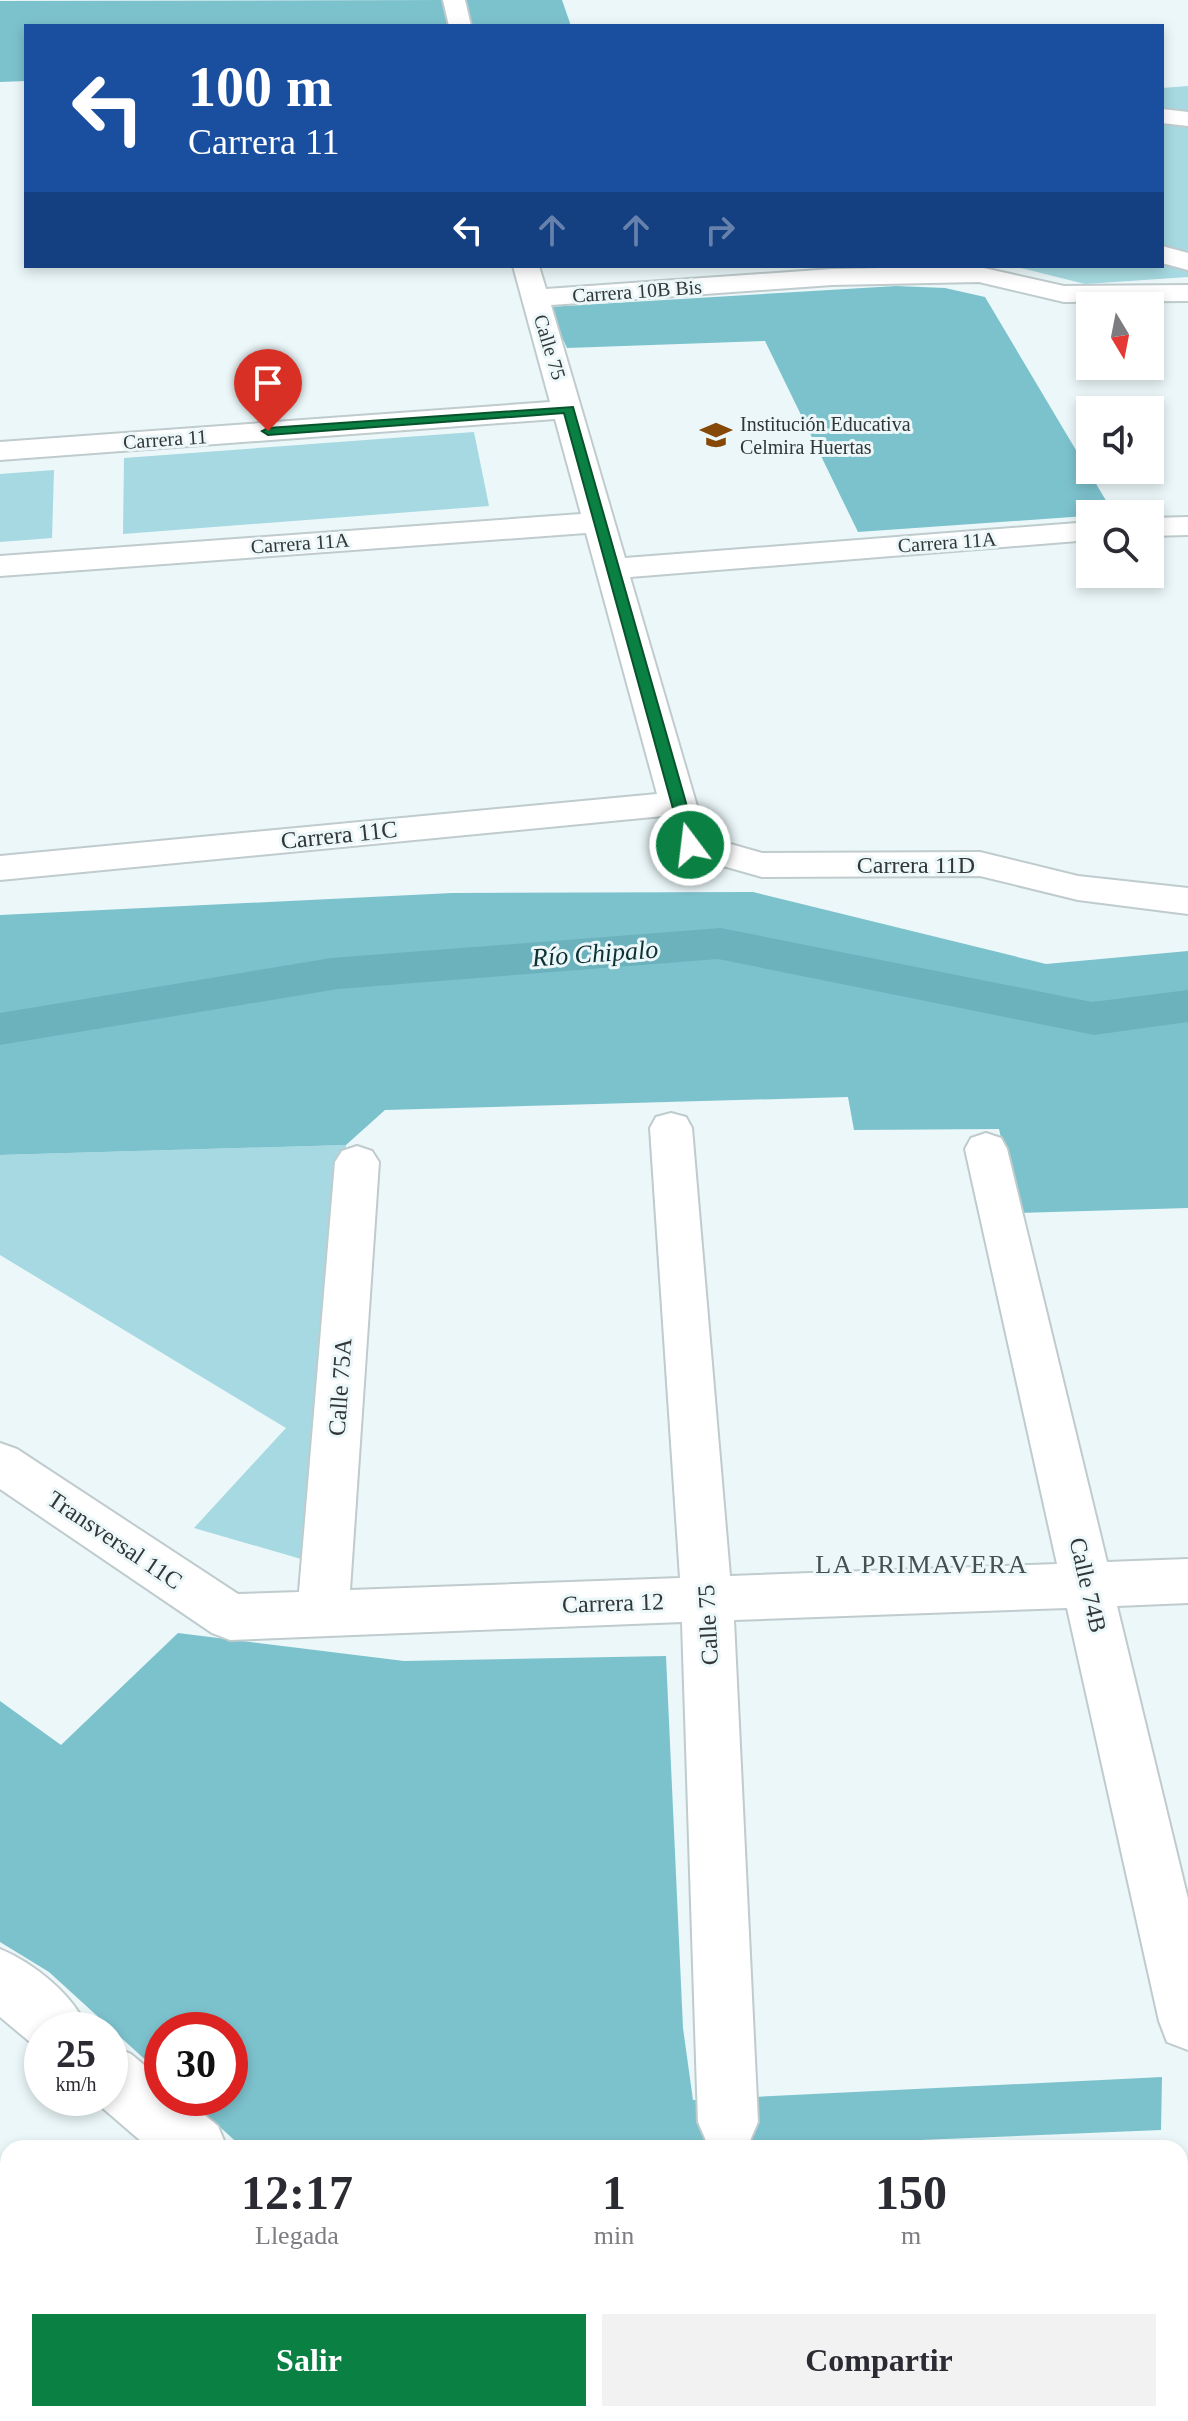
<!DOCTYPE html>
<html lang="es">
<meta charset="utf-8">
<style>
body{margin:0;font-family:"Times New Roman",serif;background:#f2f2f3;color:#2b2b33;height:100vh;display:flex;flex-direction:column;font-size:30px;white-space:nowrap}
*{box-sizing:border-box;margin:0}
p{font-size:26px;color:#7c7c81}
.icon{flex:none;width:44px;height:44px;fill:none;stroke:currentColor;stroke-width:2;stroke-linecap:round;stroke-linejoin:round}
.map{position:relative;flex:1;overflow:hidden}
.details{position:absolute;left:0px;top:2140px;width:1188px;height:282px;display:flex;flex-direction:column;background:#fff;border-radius:24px 24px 0 0;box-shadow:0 4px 12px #0003}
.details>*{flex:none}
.banner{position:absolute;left:24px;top:24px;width:1140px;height:244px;border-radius:0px;box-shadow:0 4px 12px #0003;background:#1a4fa0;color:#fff;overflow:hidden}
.needle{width:52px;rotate:170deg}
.controls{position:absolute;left:1076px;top:292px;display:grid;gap:16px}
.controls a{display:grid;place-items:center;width:88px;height:88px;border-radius:0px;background:#fff;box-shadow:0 4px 12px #0003;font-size:40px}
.speed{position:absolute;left:24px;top:2012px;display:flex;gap:16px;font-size:40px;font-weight:700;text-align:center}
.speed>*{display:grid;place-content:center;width:104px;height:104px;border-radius:50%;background:#fff;box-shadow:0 4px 12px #0003;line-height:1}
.speed small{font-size:20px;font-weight:400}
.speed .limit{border:12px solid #d22;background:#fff;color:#111}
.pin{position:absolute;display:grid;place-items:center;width:68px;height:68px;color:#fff;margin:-82px -34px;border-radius:50% 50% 50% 0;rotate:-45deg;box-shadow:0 0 8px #0007}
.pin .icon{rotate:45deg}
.me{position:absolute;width:88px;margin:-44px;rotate:345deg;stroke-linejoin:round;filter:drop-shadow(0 0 6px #0008)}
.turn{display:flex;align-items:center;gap:28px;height:168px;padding:0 32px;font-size:36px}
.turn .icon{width:104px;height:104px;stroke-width:2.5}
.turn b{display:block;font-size:56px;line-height:68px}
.lanes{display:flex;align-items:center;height:76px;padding:0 32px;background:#0003;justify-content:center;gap:40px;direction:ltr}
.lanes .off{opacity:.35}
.eta{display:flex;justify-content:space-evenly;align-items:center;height:136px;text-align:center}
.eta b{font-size:48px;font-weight:800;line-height:56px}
.primary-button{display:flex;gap:16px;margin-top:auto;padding:16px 32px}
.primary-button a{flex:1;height:92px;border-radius:0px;background:#0b8043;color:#fff;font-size:32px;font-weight:800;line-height:92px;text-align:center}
.primary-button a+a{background:#f2f2f3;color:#2b2b33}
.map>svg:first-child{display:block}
.green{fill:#a6d9e1}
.forest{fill:#7cc2cd}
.water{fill:#6cb2bd}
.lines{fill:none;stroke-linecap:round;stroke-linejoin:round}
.minor-casing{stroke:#bfcbcd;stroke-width:4}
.minor{fill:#fff;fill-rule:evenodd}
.route{fill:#0b8043;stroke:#07532c;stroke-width:2}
.labels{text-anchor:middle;stroke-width:6;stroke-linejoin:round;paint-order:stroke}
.far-street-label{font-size:20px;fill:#323637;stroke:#ebf7f9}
.far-poi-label{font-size:20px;fill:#323637;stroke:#ebf7f9;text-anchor:start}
.street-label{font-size:24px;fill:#323637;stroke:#ebf7f9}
.water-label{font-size:26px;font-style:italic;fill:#0e3136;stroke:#ebf7f9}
.neighbourhood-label{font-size:26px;letter-spacing:2px;fill:#465052;stroke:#ebf7f9}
</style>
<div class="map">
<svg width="1188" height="2421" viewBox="0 0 1188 2421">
<rect width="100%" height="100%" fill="#ebf7f9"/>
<g class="green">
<path d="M 1188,86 L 1188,118 L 1162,115 L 1162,88 Z"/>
<path d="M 1162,120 L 1188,124 L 1188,259 L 1162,251 Z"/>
<path d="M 1162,261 L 1188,271 L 1188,277 L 1085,284 L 1013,266 L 1162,266 Z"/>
<path d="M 474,432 L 489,506 L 123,534 L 124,458 Z"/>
<path d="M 54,470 L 52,538 L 0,542 L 0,474 Z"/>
<path d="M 346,1145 L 308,1561 L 194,1528 L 286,1428 L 0,1255 L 0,1155 Z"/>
<path d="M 149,2414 L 494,2414 L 503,2421 Z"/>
</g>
<g class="forest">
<path d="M 448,0 L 452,26 L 26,26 L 26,81 L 0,82 L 0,1 Z"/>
<path d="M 462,0 L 562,0 L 571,26 L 468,26 Z"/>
<path d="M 896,286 L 945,288 L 985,297 L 1114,514 L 858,532 L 765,341 L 567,348 L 548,307 Z"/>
<path d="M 753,892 L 1046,964 L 1188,951 L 1188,1208 L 1018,1213 L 999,1129 L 854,1130 L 848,1097 L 385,1110 L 346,1145 L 0,1155 L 0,915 L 452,893 Z"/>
<path d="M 178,1633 L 404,1661 L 666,1656 L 683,2028 L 693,2100 L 1162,2077 L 1161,2130 L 920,2140 L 920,2148 L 243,2148 L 188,2098 L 230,2098 L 230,2030 L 162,2030 L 162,2075 L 49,1972 L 0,1942 L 0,1701 L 61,1745 Z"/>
</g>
<path class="water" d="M 721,928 L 1092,1002 L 1188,990 L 1188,1022 L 1094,1035 L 718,959 L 338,989 L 0,1045 L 0,1013 L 331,958 Z"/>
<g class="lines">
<defs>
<g id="minor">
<path d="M 443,0 L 465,0 L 471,26 L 449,26 Z"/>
<path d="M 1162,109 L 1188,112 L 1188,126 L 1162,123 Z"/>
<path d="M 1162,246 L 1188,253 L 1188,270 L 1162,263 Z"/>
<path d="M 513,266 L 539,266 L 546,289 L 832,269 L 975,266 L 1064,286 L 1188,285 L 1188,301 L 1064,302 L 979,282 L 832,285 L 551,305 L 625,558 L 1090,522 L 1090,540 L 630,577 L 706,837 L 762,853 L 980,852 L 1078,876 L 1188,888 L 1188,914 L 1078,900 L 980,876 L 762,877 L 677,853 L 663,816 L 0,880 L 0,856 L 657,794 L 586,533 L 0,576 L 0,556 L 581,514 L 555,419 L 0,460 L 0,442 L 550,402 Z"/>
<path d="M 1188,517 L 1188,535 L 1150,536 L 1150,518 Z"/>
<path d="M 671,1113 L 686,1117 L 692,1128 L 730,1576 L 1057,1564 L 965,1149 L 971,1138 L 986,1133 L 1001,1138 L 1007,1149 L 1107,1562 L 1188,1559 L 1188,1603 L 1117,1606 L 1188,1899 L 1188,2050 L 1167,2042 L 1159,2021 L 1067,1608 L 734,1620 L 758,2122 L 749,2143 C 735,2150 721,2150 707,2143 L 698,2122 L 682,1622 L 230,1640 L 212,1633 L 0,1489 L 0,1443 L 17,1449 L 238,1594 L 299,1592 L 335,1162 L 342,1151 L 357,1146 L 372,1151 L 379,1162 L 350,1590 L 680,1578 L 650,1128 L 656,1117 Z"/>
<path d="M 0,1949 C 34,1963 74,1995 88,2030 L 42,2030 L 42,2052 L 0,2017 Z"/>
<path d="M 110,2045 L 131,2054 L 162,2080 L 162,2098 L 184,2098 L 218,2126 L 227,2148 L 149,2148 L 91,2098 L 110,2098 Z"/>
<path d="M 81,2414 L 147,2414 L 146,2421 L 80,2421 Z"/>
<path d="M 493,2414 L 565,2414 L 568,2421 L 496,2421 Z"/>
</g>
</defs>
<use href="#minor" class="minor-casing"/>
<use href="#minor" class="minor"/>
</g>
<path class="route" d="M 573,407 L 698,845 L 696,848 L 690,850 L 683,845 L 564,413 L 268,435 L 262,431 L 268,428 Z"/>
<defs>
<symbol id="school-bare" viewBox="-9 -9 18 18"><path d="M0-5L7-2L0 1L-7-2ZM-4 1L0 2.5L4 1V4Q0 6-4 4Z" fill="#864807" stroke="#ebf7f9" stroke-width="2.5" paint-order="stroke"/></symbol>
</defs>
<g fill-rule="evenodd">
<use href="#school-bare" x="694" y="413" width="44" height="44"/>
</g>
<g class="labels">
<g class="far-street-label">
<text transform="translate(637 291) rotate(-4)" y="7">Carrera 10B Bis</text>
<text transform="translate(550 347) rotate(73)" y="7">Calle 75</text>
<text transform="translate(165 439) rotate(-4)" y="7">Carrera 11</text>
<text transform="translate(947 542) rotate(-4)" y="7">Carrera 11A</text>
<text transform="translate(300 543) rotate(-4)" y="7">Carrera 11A</text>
</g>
<g class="far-poi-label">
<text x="740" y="431">Institución Educativa<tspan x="740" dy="23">Celmira Huertas</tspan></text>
</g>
<g class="street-label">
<text transform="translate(339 835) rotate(-6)" y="8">Carrera 11C</text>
<text x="916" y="873">Carrera 11D</text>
<text transform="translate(340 1387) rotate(-86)" y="8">Calle 75A</text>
<text transform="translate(115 1540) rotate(34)" y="8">Transversal 11C</text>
<text transform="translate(1088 1585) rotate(77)" y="8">Calle 74B</text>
<text transform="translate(613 1603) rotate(-2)" y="8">Carrera 12</text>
<text transform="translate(708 1625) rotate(-93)" y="8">Calle 75</text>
</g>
<g class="water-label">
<text transform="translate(595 953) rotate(-4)" y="9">Río Chipalo</text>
</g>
<g class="neighbourhood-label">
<text x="922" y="1573">LA PRIMAVERA</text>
</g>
</g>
</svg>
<div class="controls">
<a><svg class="needle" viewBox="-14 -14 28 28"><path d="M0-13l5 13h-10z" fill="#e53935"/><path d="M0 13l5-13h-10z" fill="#7c7c81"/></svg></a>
<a><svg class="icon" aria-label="sound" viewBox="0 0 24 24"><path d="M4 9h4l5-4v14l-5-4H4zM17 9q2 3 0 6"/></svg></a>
<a><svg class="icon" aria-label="search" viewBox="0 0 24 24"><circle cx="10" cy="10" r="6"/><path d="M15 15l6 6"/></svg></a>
</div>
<div class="speed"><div>25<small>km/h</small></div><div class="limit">30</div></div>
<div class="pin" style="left:268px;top:431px;background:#d93025"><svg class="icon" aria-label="arrive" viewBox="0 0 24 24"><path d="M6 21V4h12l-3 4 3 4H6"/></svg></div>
<svg class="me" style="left:690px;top:845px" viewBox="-20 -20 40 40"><circle r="17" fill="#0b8043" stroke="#fff" stroke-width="3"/><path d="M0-11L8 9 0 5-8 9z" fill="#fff"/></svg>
<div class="banner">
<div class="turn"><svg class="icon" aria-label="left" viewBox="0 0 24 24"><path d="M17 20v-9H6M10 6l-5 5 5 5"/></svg><div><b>100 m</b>Carrera 11</div></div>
<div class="lanes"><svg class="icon" aria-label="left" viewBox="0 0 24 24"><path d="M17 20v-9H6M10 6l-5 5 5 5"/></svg><svg class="icon off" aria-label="ahead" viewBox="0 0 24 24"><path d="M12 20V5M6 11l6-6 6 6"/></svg><svg class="icon off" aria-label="ahead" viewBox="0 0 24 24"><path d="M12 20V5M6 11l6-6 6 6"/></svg><svg class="icon off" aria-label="right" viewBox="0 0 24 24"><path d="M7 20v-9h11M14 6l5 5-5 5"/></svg></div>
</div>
<section class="details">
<div class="eta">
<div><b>12:17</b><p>Llegada</p></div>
<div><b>1</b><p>min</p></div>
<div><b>150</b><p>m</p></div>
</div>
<div class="primary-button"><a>Salir</a><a>Compartir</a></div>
</section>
</div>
